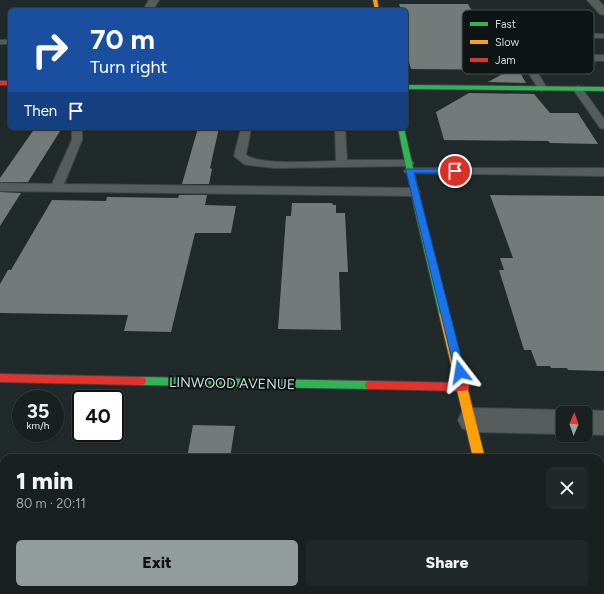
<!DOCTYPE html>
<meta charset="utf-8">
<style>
body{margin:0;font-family:Figtree,sans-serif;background:#212829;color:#f1f3f6;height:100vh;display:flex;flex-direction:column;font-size:15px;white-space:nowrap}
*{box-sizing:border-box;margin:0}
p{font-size:13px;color:#9fa3a5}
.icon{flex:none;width:22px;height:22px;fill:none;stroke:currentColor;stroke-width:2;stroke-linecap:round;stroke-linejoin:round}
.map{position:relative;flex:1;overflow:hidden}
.drawer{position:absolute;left:0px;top:454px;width:604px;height:140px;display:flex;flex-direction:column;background:#182020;border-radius:12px 12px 0 0;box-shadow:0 1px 3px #0004,0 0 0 1px #363e3e}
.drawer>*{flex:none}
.guide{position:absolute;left:8px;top:8px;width:400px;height:122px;border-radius:6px;box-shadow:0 1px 3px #0004,0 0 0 1px #363e3e;background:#1a4fa0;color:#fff;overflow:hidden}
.needle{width:26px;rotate:2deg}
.fabs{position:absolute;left:556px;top:406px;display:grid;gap:8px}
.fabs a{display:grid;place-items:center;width:36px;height:36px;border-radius:6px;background:#182020;box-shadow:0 1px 3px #0004,0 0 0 1px #363e3e;font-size:20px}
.speed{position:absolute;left:12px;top:390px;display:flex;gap:8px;font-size:20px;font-weight:700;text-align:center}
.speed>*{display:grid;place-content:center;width:52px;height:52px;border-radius:50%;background:#182020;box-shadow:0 1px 3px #0004,0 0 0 1px #363e3e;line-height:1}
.speed small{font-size:10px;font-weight:400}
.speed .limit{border:2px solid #111;border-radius:6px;background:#fff;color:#111}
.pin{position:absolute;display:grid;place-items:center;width:34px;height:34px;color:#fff;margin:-17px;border:2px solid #fff;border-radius:50%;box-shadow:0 1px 4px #0007}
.me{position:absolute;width:44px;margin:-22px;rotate:346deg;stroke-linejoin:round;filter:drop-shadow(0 0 3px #0008)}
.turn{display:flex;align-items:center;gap:14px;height:84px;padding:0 16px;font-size:18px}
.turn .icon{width:52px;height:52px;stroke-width:2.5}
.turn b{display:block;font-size:28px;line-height:34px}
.then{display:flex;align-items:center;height:38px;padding:0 16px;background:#0003;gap:8px;font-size:15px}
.round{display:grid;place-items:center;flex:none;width:42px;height:42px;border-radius:6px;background:#212829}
.overview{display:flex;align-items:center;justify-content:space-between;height:68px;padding:0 16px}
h1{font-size:24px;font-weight:800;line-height:30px}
.cta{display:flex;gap:8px;margin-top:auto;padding:8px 16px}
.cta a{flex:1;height:46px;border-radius:6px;background:#929c9c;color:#111;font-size:16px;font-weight:800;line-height:46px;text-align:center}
.cta a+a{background:#212829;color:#f1f3f6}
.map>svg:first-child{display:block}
.building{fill:#737b7a}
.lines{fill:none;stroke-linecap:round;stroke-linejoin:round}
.lane-casing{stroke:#3d4646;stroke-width:2}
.street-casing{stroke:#3d4646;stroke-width:2}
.fast-casing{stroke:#3d4646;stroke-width:2}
.slow-casing{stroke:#3d4646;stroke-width:2}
.jam-casing{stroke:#3d4646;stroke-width:2}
.lane{fill:#565d5d;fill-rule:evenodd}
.street{fill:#565d5d;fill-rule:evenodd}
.fast{fill:#30b455;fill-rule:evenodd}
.slow{fill:#ff9f0a;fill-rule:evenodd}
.jam{fill:#e5322d;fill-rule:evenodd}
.route{fill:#1a73e8;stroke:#114b97}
.labels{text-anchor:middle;stroke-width:4;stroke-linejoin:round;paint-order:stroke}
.street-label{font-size:14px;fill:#d0dada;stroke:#0d1414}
.key{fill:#0d1414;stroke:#484f4f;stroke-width:1}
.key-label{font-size:11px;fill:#d0dada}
</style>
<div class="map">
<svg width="604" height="594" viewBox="0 0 604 594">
<rect width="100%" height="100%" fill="#202a2a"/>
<g class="building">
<path d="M 399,4 L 468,4 L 472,11 L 485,11 L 526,83 L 488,82 L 510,70 L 411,69 L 406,51 L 406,10 L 401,10 Z"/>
<path d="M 469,93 L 534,94 L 550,113 L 578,113 L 598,144 L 550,143 L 548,141 L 444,140 L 436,112 Z"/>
<path d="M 35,128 L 62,128 L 28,182 L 0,182 L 0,178 Z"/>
<path d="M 198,128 L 219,128 L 210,168 L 212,169 L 209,184 L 182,184 Z"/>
<path d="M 0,192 L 21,193 L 0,226 Z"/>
<path d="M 179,195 L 207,195 L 205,205 L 236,206 L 231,233 L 195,233 L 171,332 L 124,331 L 128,315 L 0,313 L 0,284 L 8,270 L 11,270 L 52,200 L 106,201 L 107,197 L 178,198 Z"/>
<path d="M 490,195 L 604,196 L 604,371 L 568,370 L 567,368 L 551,368 L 550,366 L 537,366 L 531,350 L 524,350 L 499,270 L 504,270 L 500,258 L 513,258 Z"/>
<path d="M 292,203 L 332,203 L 333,205 L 336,205 L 336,213 L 345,213 L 348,272 L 339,272 L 341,330 L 278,329 L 286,216 L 291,216 Z"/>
<path d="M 193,425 L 235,426 L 230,458 L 187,458 Z"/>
</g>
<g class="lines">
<defs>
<g id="lane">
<path d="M 517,32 L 604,34 L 604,38 L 520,36 L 517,36 Z"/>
<rect x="0" y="40" width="10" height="4"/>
<path d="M 535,54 L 604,55 L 604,61 L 537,60 L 532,64 L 547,88 L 542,91 L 539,90 L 523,64 L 532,55 Z"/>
<path d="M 578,86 L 581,87 L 604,119 L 604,129 L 600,128 L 573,89 Z"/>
<path d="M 72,128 L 82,128 L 82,140 L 64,184 L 414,188 L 418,189 L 420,192 L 418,195 L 414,196 L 0,191 L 0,183 L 52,184 L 72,140 Z"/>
<path d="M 241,128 L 251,128 L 246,155 C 261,166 316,161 336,161 L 335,128 L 345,128 L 347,160 L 408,160 L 412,161 L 414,163 L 412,165 L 408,166 L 275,168 L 248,165 L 244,164 L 234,156 Z"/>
<path d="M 410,168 L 604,168 L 604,176 L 406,173 L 404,171 L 406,169 Z"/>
</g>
<g id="street">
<path d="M 149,0 L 159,0 L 153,10 L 143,10 Z"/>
<path d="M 587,0 L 598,0 L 604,6 L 604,15 L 600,14 Z"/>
<path d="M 471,408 L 563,410 L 571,413 L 563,413 L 563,434 L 471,432 L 462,428 L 458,420 L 462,412 Z"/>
<path d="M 585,410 L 604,411 L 604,435 L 585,434 L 585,413 L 577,413 Z"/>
<path d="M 492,590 L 526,590 L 527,594 L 493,594 Z"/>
</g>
<g id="fast">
<path d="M 406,85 L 604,87 L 604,91 L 406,89 Z"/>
<path d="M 398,128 L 404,128 L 423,211 L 449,314 L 447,316 L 441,316 L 439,314 L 415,211 Z"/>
<path d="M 141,377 L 370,381 L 374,382 L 375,385 L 374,388 L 370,389 L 141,385 L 137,384 L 136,381 L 137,378 Z"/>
</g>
<g id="slow">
<path d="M 373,0 L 377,0 L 379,10 L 375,10 Z"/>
<path d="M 444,311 L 447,312 L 449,314 L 485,458 L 473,458 L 439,314 L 441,312 Z"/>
</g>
<g id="jam">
<rect x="0" y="81" width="10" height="4"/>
<path d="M 0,374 L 141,377 L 145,378 L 146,381 L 145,384 L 141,385 L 0,382 Z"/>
<path d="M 370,381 L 464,383 L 468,384 L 469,387 L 468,390 L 464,391 L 370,389 L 366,388 L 365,385 L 366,382 Z"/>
</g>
</defs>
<use href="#lane" class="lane-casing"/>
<use href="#street" class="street-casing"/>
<use href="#fast" class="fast-casing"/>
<use href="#slow" class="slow-casing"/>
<use href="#jam" class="jam-casing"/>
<use href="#lane" class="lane"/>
<use href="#street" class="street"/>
<use href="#fast" class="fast"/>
<use href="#slow" class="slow"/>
<use href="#jam" class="jam"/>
</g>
<path class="route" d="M 407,169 L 455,169 L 458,171 L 455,173 L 414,173 L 465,372 L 464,376 L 460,377 L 456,376 L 455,372 L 406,171 Z"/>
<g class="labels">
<g class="street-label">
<text transform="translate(232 383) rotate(1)" y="5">LINWOOD AVENUE</text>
</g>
</g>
<rect x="462" y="10" width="132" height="64" rx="6" class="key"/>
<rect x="470" y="22" width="18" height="4" fill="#30b455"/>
<rect x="470" y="40" width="18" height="4" fill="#ff9f0a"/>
<rect x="470" y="58" width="18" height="4" fill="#e5322d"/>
<g class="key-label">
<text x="495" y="28">Fast</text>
<text x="495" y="46">Slow</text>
<text x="495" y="64">Jam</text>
</g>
</svg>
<div class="fabs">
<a><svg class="needle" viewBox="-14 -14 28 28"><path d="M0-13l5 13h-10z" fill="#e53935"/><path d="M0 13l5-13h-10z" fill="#9fa3a5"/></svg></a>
</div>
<div class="speed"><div>35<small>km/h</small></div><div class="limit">40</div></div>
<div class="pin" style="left:455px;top:171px;background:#d93025"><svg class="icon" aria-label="arrive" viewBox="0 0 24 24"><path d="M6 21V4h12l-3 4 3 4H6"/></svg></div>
<svg class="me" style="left:460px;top:372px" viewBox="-20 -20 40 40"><path d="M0-17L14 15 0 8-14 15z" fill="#1a73e8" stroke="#fff" stroke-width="4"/></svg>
<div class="guide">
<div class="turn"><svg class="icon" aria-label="right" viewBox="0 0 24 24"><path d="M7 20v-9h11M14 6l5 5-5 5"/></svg><div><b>70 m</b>Turn right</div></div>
<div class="then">Then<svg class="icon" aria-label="arrive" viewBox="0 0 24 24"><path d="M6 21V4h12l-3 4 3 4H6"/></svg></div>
</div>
<section class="drawer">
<div class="overview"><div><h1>1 min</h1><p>80 m · 20:11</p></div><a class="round"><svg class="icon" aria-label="close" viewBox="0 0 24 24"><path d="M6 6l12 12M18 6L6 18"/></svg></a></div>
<div class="cta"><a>Exit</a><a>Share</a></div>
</section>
</div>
